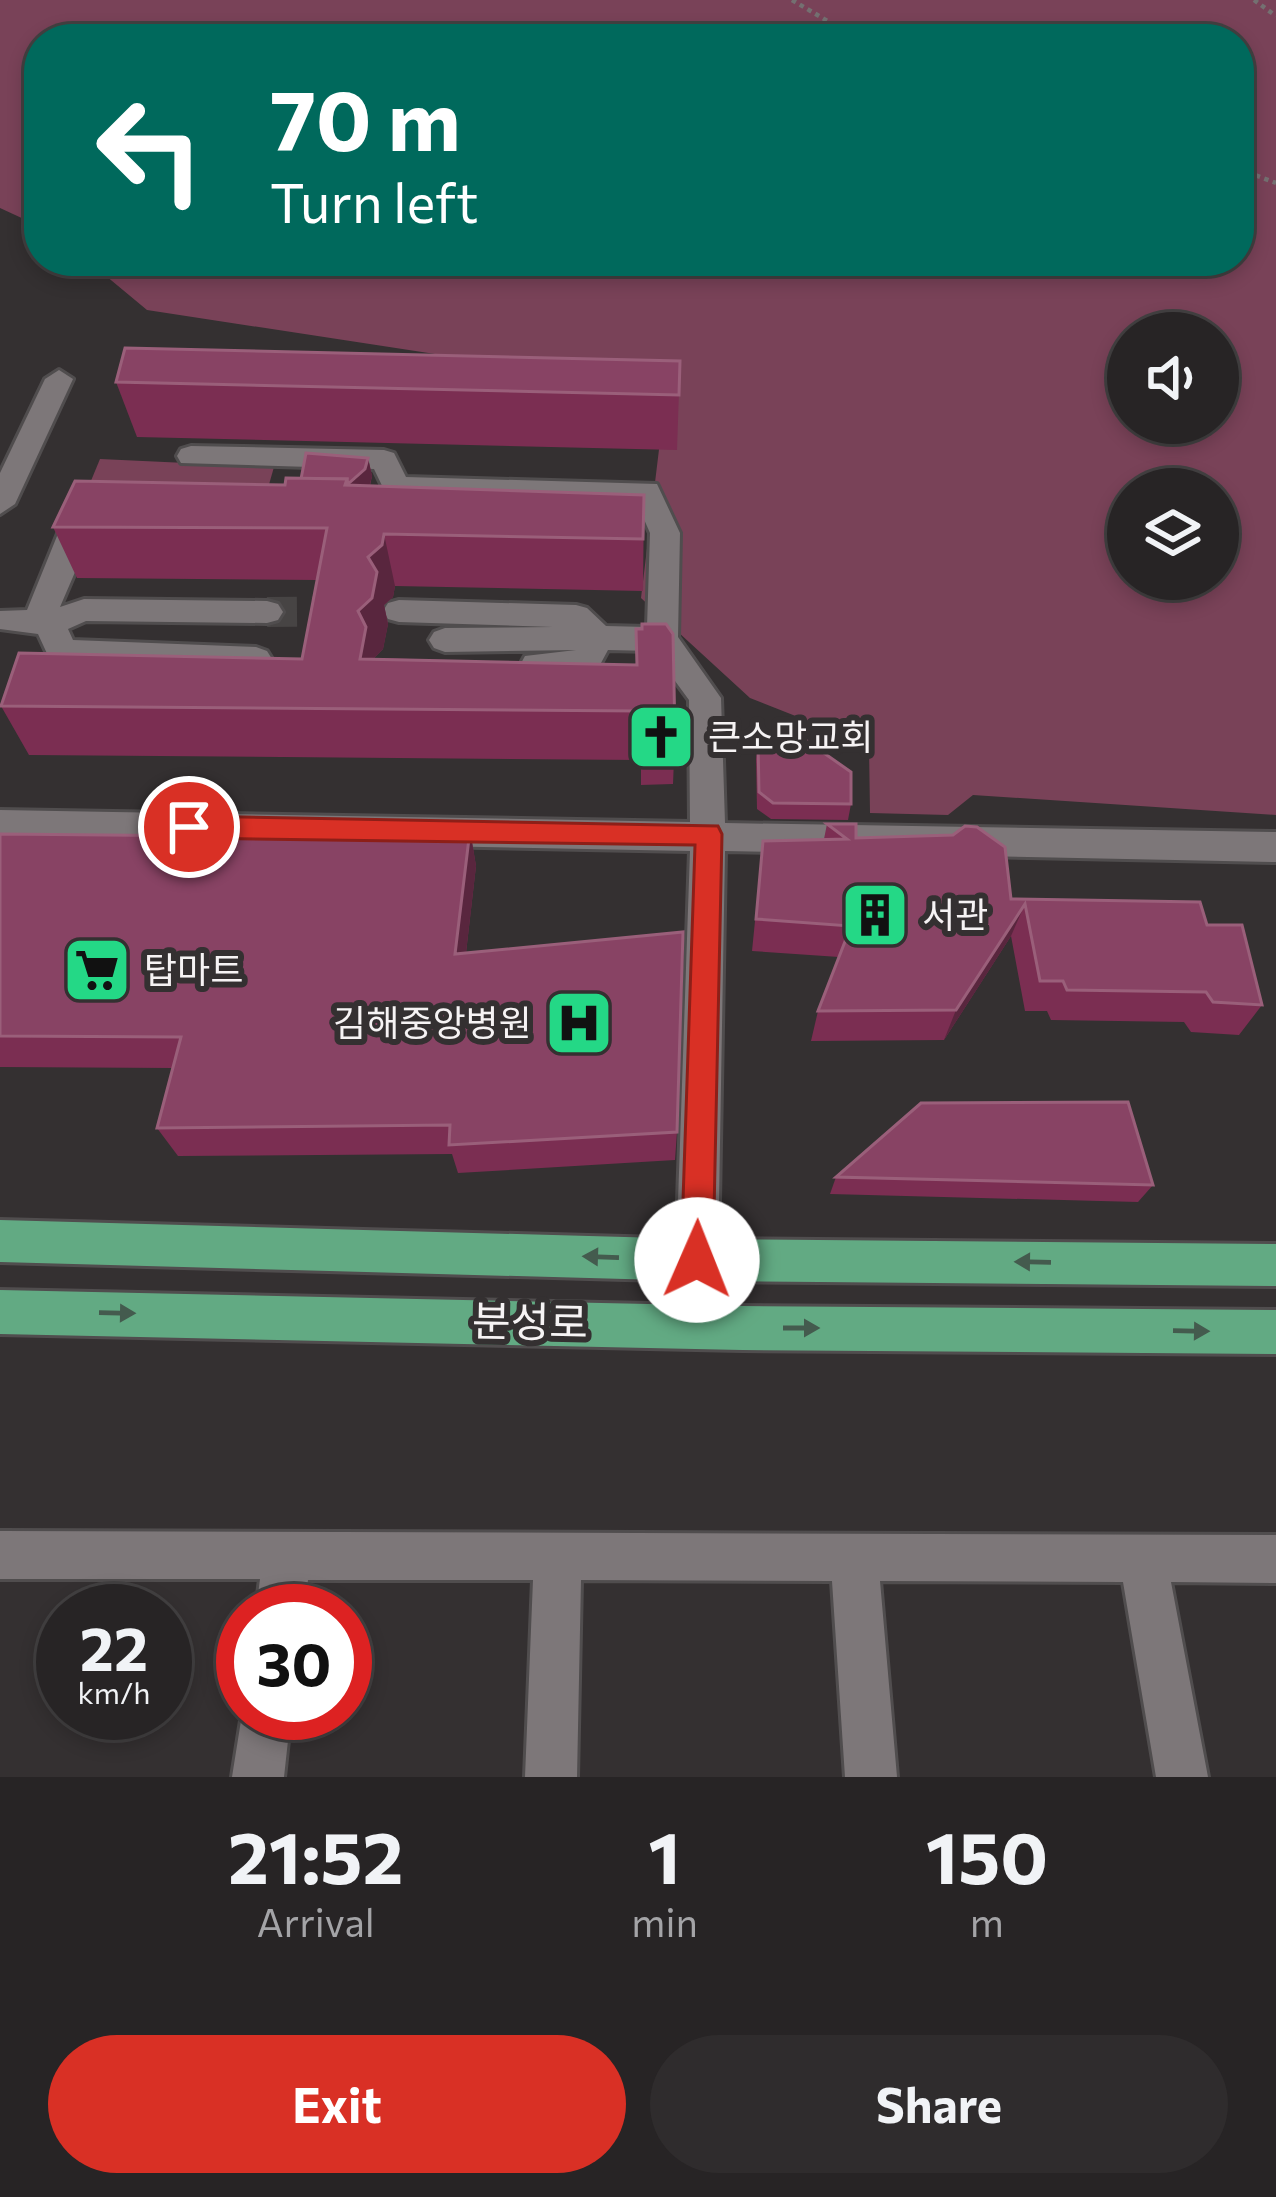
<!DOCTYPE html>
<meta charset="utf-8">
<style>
body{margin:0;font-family:Commissioner,"Noto Sans KR",sans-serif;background:#2f2c2d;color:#f1f3f6;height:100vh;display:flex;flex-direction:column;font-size:45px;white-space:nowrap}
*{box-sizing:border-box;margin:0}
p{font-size:39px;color:#a4a4a7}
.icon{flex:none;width:66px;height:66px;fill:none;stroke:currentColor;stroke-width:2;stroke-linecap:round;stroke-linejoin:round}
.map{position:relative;height:1777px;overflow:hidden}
.panel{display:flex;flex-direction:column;background:#272425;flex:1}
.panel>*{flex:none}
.banner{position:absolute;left:24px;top:24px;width:1230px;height:252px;border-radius:48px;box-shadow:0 6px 18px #0003,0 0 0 3px #434142;background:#00695c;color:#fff;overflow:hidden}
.tools{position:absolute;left:1107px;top:312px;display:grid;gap:24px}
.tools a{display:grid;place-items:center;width:132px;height:132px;border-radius:50%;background:#272425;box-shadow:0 6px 18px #0003,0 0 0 3px #434142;font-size:60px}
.speed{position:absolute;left:36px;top:1584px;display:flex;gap:24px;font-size:60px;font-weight:700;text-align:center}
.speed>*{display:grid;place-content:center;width:156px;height:156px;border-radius:50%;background:#272425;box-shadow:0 6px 18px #0003,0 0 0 3px #434142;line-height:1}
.speed small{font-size:30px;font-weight:400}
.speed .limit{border:18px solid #d22;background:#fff;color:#111}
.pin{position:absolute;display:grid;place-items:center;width:102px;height:102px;color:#fff;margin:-51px;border:6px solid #fff;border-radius:50%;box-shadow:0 3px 12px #0007}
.me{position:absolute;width:132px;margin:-66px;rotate:1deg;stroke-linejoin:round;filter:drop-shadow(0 0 9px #0008)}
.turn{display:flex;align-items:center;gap:42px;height:252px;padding:0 48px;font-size:54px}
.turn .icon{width:156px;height:156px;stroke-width:2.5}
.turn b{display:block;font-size:84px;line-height:102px}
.eta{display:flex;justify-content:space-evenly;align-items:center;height:204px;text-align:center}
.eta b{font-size:72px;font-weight:700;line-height:84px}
.button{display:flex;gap:24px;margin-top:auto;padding:24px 48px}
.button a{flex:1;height:138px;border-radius:72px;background:#d93025;color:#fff;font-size:48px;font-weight:700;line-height:138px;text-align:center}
.button a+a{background:#2f2c2d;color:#f1f3f6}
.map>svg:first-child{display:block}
.green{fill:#794258;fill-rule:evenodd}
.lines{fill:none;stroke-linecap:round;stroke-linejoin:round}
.minor-tunnel{stroke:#474444;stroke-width:30;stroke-dasharray:30 15;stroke-linecap:butt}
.minor-casing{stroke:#504d4e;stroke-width:6}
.major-casing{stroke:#504d4e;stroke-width:6}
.path{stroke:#747071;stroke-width:4.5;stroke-dasharray:4.5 4.5;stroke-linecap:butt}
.minor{fill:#7d7779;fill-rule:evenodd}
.major{fill:#62aa83;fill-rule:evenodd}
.wall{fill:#7b2e52}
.shaded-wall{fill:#59263e}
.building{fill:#884364;stroke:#9a5f7a;stroke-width:3}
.oneway{fill:#445b4e}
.route{fill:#d93025;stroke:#8d1f18;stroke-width:3}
.labels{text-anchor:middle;stroke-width:12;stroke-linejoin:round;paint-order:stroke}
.poi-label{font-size:36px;fill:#f6f3f4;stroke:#343031;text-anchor:start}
.near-street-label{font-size:42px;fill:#f6f3f4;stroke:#343031}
</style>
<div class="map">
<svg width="1276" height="1777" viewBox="0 0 1276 1777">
<rect width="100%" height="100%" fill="#343031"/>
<g class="green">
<path d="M 0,0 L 1276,0 L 1276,815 L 973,795 L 948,815 L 870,813 L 869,745 L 750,698 L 641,598 L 661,433 L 618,382 L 147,310 L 88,261 L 1239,261 L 1239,39 L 39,39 L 39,226 L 0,208 ZM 1128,333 L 1218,333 L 1218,423 L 1128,423 ZM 1128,489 L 1218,489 L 1218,579 L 1128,579 Z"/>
<path d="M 100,459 L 274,467 L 262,509 L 81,505 Z"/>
</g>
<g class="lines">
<path class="minor-tunnel" d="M 267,612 L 360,611"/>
<defs>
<g id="minor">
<path d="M 59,370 L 73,379 L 15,504 L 0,514 L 0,473 L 45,379 Z"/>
<path d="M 191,446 L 384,450 L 394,453 L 406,477 L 657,484 L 680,533 L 678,637 L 721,698 L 725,823 L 1276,832 L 1276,862 L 725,851 L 718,1260 L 712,1275 L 697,1281 L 682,1275 L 676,1260 L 690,851 L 0,838 L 0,810 L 690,822 L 689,700 L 653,651 L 608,650 L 595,674 L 525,674 L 520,665 L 525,656 L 576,650 L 445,652 L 434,648 L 429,640 L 434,632 L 445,628 L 553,627 L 399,622 L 388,619 L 383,611 L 388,603 L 399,600 L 576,605 L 587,608 L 606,626 L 647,627 L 650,533 L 636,501 L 396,497 L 386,494 L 374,469 L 181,463 L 177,456 L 181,449 Z"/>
<path d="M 85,504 L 100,514 L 60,607 L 84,599 L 267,601 L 278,604 L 283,612 L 278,620 L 267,623 L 86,621 L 68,629 L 73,640 L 256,647 L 267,651 L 272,659 L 267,667 L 256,671 L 61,664 L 50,660 L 38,634 L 0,629 L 0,611 L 27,610 L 66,514 L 71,507 Z"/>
<path d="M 0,1531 L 1276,1535 L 1276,1583 L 1171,1582 L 1208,1777 L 1156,1777 L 1123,1582 L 880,1581 L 897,1777 L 845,1777 L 832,1581 L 581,1580 L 577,1777 L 525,1777 L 533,1580 L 308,1580 L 304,1611 L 256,1611 L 260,1579 L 0,1579 Z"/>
<path d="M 243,1708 L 243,1713 L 291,1713 L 284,1777 L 232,1777 Z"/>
</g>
<g id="major">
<path d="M 0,1220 L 697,1239 L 1276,1244 L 1276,1286 L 697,1281 L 0,1262 Z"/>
<path d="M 0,1290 L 742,1306 L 1276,1310 L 1276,1354 L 742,1350 L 0,1334 Z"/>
</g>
</defs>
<use href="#minor" class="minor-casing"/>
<use href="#major" class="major-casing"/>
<g class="path">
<path d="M 792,0 L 836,26 L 897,39"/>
<path d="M 1254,0 L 1276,16"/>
<path d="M 1239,169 L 1276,183"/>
</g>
<use href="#minor" class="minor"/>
<use href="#major" class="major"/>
</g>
<g class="wall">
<path d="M 680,361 L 677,450 L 137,437 L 116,382 Z"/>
<path d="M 368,458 L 372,476 L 370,486 L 644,495 L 643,591 L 395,586 L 393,597 L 384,605 L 388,624 L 383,649 L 374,658 L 636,665 L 636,629 L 675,736 L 673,784 L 641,785 L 641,760 L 29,755 L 1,706 L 302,659 L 317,580 L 77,578 L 53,527 L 285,485 Z"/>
<path d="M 758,742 L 851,804 L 848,820 L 771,819 L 757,809 L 756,759 Z"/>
<path d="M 827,824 L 856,838 L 1011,899 L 1207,925 L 1262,1005 L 1239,1035 L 1191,1032 L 1184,1022 L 1051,1020 L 1047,1011 L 1025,1011 L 1011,936 L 944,1040 L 811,1041 L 818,1011 L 839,957 L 752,951 L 763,841 L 824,839 Z"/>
<path d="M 470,830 L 476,866 L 466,953 L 677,1132 L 675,1160 L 458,1173 L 452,1154 L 178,1156 L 157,1128 L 173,1068 L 0,1067 L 0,834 L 213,836 Z"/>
<path d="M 836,1177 L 1153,1185 L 1138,1202 L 830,1194 Z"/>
</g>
<g class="shaded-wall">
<path d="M 368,458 L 372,476 L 369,487 L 345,485 L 347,479 Z"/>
<path d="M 384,534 L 395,586 L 393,597 L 384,605 L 388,624 L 383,649 L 374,658 L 378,677 L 360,659 L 358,611 L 368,557 Z"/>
<path d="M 470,830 L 476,866 L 462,987 L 455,954 Z"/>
<path d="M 1025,904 L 1011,936 L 944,1040 L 956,1010 Z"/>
</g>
<g class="building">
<path d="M 125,348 L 680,361 L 679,395 L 116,382 Z"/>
<path d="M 306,453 L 368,458 L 365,469 L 348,484 L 347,479 L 301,479 Z"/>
<path d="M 286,478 L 347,479 L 345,485 L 644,495 L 643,539 L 384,534 L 382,545 L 368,557 L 377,572 L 372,598 L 358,611 L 366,627 L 360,659 L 637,665 L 636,629 L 642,629 L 642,624 L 666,624 L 673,634 L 675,736 L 641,737 L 641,711 L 1,706 L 19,653 L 302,659 L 327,528 L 53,527 L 75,481 L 285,485 Z"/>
<path d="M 801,737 L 851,772 L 851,804 L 773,803 L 759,792 L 758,742 Z"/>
<path d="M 827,824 L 856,824 L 856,838 L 953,835 L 965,826 L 977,827 L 1005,847 L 1011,899 L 1200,902 L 1207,925 L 1242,925 L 1262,1005 L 1213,1002 L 1206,992 L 1067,990 L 1063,981 L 1040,981 L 1025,904 L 956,1010 L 818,1011 L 851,926 L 756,919 L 763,841 L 847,839 Z"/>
<path d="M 470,830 L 455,954 L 683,932 L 677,1132 L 449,1145 L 450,1125 L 157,1128 L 181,1037 L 0,1036 L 0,834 L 213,836 Z"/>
<path d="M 1128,1102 L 1153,1185 L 836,1177 L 921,1103 Z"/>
</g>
<defs><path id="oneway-solid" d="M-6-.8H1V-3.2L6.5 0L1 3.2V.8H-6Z" transform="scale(3)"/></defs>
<g class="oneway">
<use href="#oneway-solid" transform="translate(601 1257) rotate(-178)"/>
<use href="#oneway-solid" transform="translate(1033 1262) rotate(-179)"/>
<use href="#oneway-solid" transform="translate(117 1313) rotate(1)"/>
<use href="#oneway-solid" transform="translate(801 1328)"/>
<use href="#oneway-solid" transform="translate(1191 1331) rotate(1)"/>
</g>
<path class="route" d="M 189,816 L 718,826 L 722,834 L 713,1260 L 708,1271 L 697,1275 L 685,1271 L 681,1260 L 695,845 L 189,838 L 175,827 Z"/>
<defs>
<symbol id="church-square" viewBox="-11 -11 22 22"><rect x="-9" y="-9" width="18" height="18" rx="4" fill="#24d886" stroke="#343031"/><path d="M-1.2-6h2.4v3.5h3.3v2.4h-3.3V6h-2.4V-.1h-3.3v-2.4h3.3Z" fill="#111"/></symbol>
<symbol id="building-square" viewBox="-11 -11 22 22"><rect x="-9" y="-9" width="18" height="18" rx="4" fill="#24d886" stroke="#343031"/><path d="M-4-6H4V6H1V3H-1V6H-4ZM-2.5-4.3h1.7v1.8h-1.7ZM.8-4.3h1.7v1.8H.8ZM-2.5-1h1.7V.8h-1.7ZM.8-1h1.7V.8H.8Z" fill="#111"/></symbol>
<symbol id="supermarket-square" viewBox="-11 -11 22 22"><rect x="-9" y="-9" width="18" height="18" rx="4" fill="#24d886" stroke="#343031"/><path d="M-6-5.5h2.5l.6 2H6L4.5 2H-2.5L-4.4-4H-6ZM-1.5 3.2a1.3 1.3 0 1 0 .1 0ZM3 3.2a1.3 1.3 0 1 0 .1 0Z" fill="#111"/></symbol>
<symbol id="hospital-square" viewBox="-11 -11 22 22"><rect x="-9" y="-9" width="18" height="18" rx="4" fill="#24d886" stroke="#343031"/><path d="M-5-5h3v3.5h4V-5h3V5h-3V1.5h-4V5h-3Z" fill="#111"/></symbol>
</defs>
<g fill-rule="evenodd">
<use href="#church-square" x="623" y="699" width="76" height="76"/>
<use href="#building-square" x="837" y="877" width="76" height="76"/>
<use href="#supermarket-square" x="59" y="932" width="76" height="76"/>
<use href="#hospital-square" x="541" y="985" width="76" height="76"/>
</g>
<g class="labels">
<g class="poi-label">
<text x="708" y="750">큰소망교회</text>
<text x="922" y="928">서관</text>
<text x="144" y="983">탑마트</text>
<text x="532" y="1036" text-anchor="end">김해중앙병원</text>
</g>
<g class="near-street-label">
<text transform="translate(530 1322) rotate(1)" y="15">분성로</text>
</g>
</g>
</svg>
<div class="tools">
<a><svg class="icon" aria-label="sound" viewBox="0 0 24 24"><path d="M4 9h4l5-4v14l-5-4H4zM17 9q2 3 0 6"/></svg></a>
<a><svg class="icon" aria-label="layers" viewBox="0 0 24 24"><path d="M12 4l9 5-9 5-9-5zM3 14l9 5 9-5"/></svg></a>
</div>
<div class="speed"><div>22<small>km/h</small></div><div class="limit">30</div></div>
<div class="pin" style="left:189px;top:827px;background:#d93025"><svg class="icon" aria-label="arrive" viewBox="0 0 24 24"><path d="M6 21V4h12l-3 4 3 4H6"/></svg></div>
<svg class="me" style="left:697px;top:1260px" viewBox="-20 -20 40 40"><circle r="19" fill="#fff"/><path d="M0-13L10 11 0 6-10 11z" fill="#d93025"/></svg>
<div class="banner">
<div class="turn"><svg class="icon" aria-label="left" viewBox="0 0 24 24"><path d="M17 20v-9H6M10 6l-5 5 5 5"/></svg><div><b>70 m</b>Turn left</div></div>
</div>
</div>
<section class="panel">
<div class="eta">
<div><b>21:52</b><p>Arrival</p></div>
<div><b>1</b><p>min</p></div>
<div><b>150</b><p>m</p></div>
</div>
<div class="button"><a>Exit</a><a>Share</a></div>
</section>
